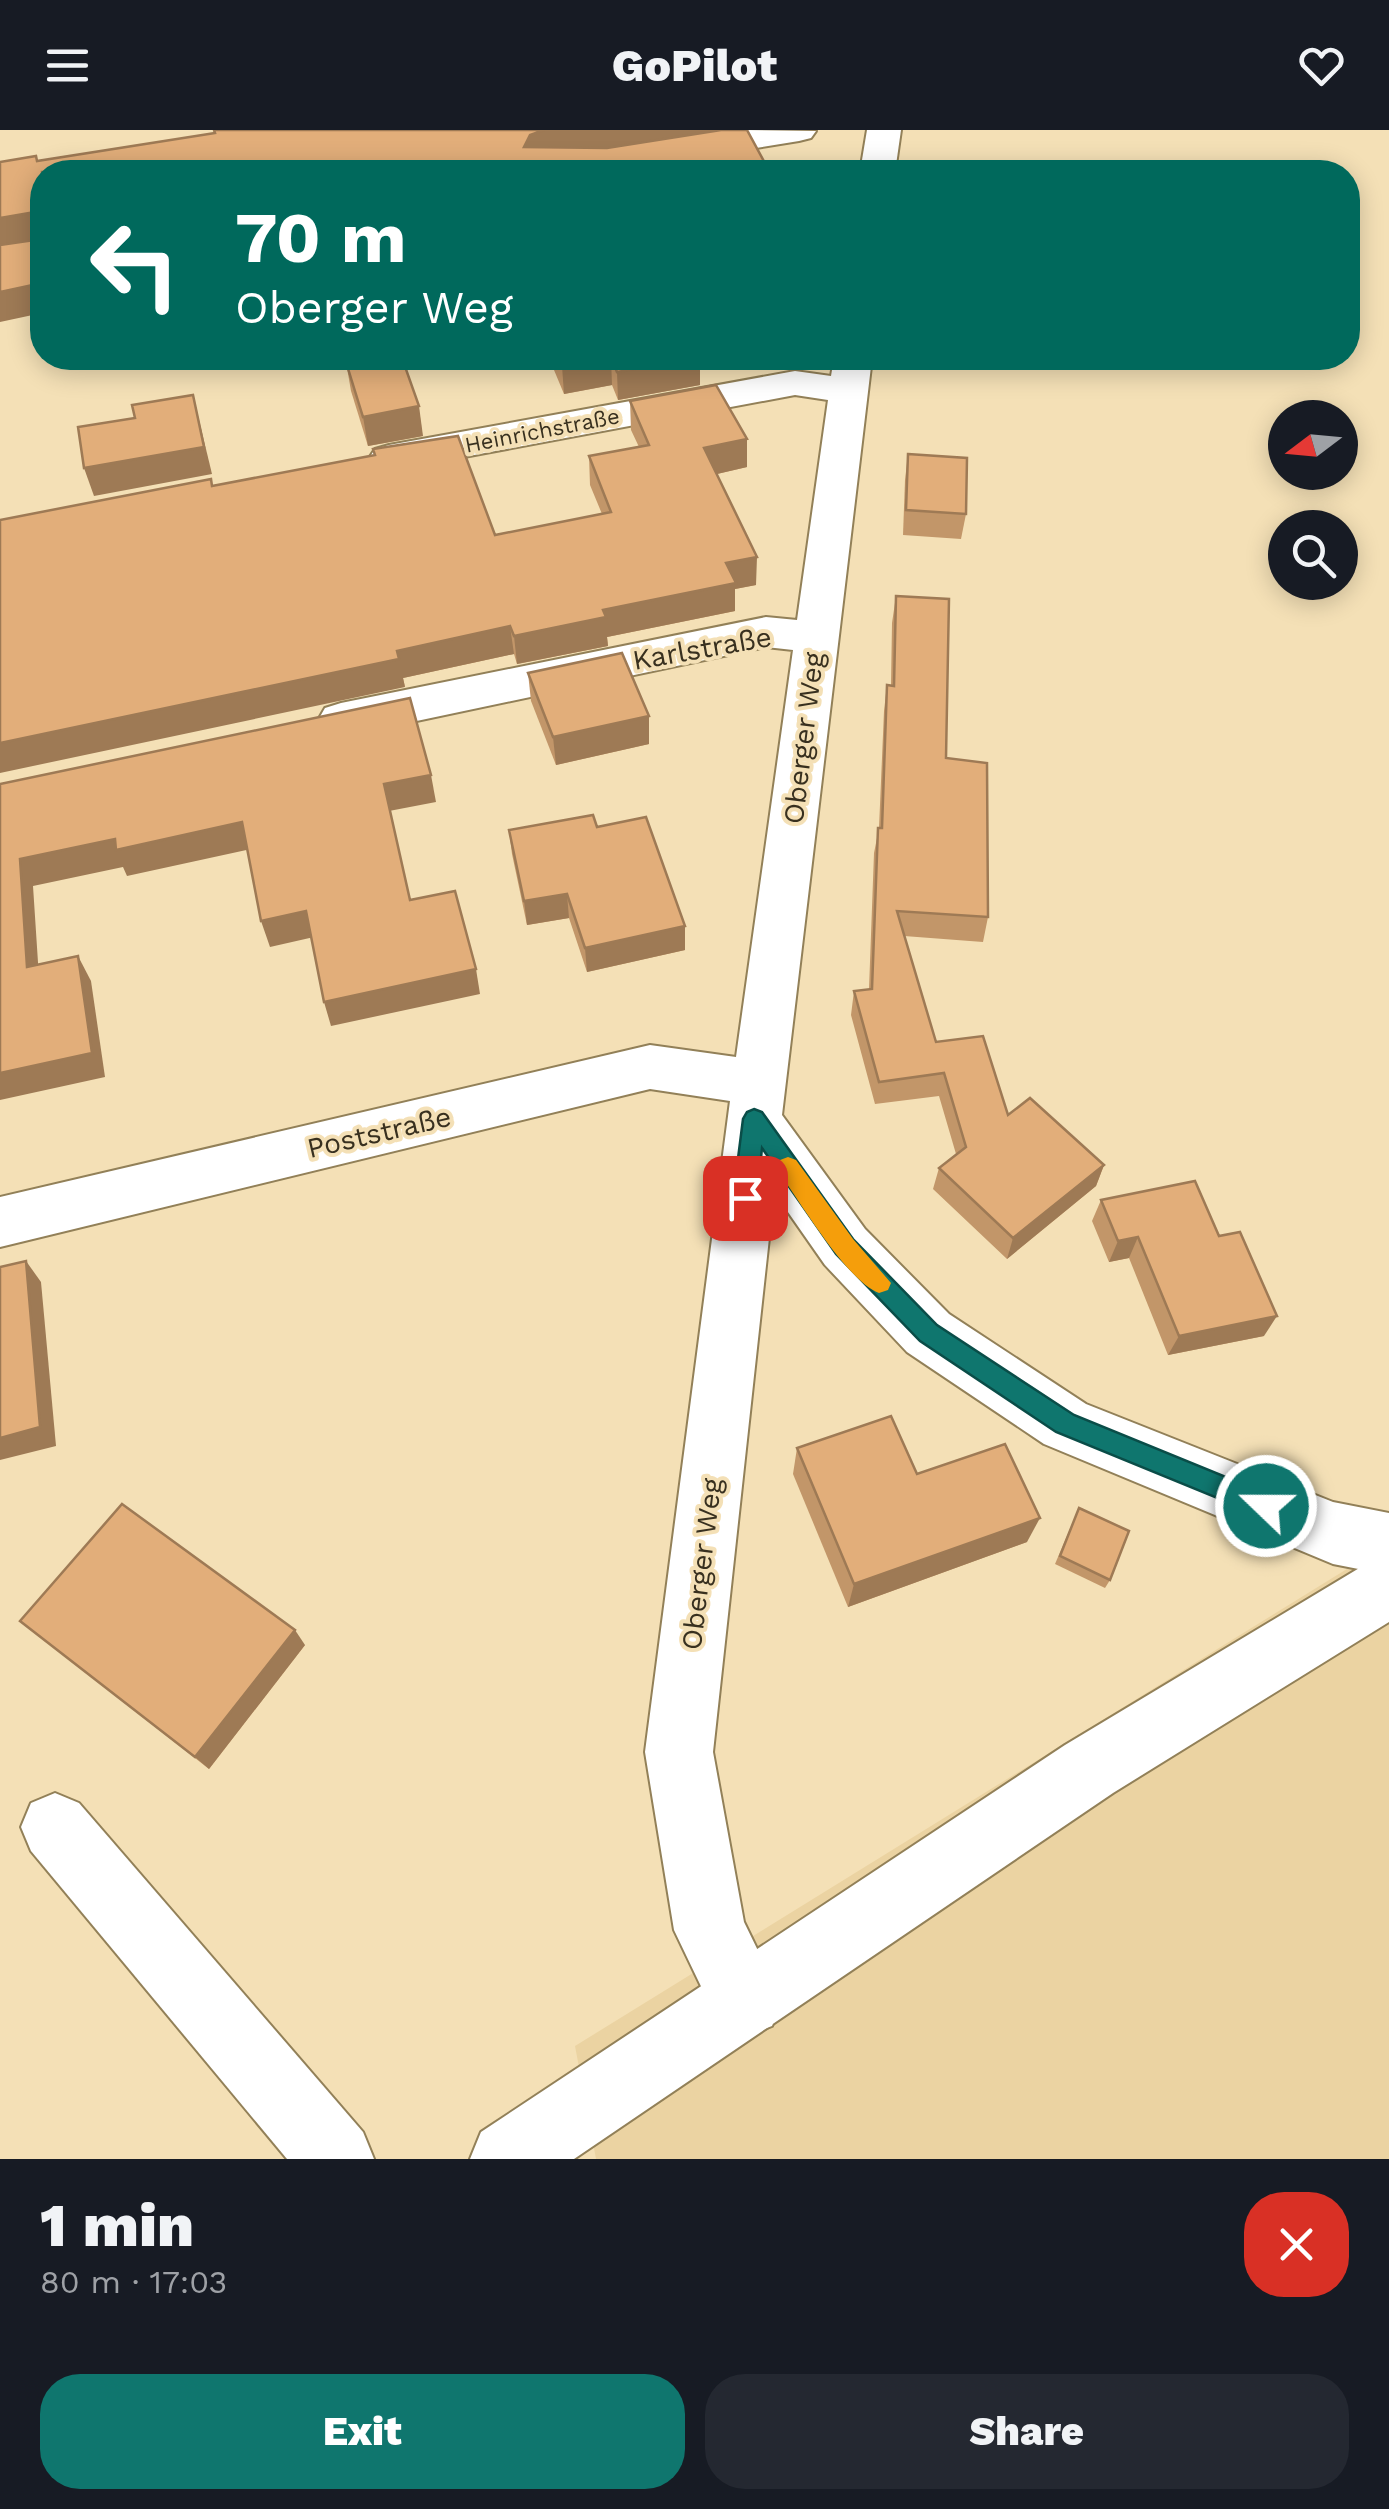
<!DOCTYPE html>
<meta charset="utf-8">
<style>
body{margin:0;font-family:"Work Sans",sans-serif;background:#242831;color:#f1f3f6;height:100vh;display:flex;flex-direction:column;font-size:38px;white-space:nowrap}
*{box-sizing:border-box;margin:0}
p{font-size:32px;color:#9ea1a6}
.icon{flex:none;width:55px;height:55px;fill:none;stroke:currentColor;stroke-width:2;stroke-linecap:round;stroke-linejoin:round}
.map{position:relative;height:2029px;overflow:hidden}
.sheet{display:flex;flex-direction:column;background:#171b24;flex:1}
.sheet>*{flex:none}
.top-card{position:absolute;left:30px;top:30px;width:1330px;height:210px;border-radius:40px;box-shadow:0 5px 25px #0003;background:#00695c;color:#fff;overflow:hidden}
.needle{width:65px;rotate:254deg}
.buttons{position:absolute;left:1268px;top:270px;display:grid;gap:20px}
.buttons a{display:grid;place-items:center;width:90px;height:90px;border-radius:50%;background:#171b24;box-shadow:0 5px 25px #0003;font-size:50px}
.pin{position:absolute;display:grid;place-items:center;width:85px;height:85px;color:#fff;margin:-42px;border-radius:20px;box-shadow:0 5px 15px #0006}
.me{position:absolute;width:110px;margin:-55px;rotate:292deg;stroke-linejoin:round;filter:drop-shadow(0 0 8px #0008)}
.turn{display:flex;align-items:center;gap:35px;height:210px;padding:0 40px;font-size:45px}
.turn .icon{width:130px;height:130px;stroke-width:2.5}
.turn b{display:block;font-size:70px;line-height:85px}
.round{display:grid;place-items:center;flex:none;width:105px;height:105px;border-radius:40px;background:#242831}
.overview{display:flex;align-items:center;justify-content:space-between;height:170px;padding:0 40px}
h1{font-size:60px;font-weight:800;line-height:75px}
.cta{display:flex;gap:20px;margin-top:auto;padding:20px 40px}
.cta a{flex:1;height:115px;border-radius:40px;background:#0f766e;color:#fff;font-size:40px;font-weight:800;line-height:115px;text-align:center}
.cta a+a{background:#242831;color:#f1f3f6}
header{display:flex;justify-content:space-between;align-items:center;height:130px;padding:0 40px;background:#171b24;font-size:45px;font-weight:800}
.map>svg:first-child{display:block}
.built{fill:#ebd3a2}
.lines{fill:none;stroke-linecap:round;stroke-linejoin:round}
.minor-casing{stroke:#928058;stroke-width:4}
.major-casing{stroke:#928058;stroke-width:4}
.minor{fill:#fff;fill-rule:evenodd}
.major{fill:#fff;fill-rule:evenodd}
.wall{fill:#c29669}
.shaded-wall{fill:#9e7a55}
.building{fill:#e2ae7a;stroke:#9e7a55;stroke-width:2.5}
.route{fill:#0f766e;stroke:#0a4d48;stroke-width:2.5}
.slow{fill:#f59e0b}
.labels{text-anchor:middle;stroke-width:8;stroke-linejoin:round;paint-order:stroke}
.far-street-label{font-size:22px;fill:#38301f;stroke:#f4e0b6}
.street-label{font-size:28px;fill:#38301f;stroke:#f4e0b6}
</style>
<header><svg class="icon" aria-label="menu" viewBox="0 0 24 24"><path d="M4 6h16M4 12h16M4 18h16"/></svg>GoPilot<svg class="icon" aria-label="heart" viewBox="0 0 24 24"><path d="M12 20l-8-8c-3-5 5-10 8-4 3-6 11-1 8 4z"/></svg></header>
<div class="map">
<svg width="1389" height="2029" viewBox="0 0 1389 2029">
<rect width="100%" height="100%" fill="#f4e0b6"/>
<path class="built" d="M 1389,1413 L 1389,2029 L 596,2029 L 575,1916 Z"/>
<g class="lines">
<defs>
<g id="minor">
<path d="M 742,0 L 816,1 L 811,8 L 799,11 L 608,42 L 529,42 L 535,35 L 547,31 Z"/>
<path d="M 867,0 L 901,0 L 895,42 L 860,42 Z"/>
<path d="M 834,228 L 872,228 L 782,985 L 865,1099 L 949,1184 L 1086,1274 L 1333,1372 L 1389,1383 L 1389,1445 L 1333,1434 L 1044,1314 L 907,1222 L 825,1135 L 774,1062 L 713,1622 L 744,1792 L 782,1870 L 772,1896 L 746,1906 L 720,1896 L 674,1800 L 645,1622 L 730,971 L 650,959 L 0,1117 L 0,1067 L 650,915 L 736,927 L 793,520 L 766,517 L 341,607 L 325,602 L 318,590 L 325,578 L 341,573 L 766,487 L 797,490 L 828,270 L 795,265 L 389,341 L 375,337 L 369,328 L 375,319 L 389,315 L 795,241 L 831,246 Z"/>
<path d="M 55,1663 L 79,1673 L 363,2002 L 374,2029 L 287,2029 L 31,1721 L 21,1697 L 31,1673 Z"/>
</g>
<path id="major" d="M 1389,1424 L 1389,1492 L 1113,1663 L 574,2029 L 470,2029 L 481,2002 L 1065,1615 L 1366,1434 Z"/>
</defs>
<use href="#minor" class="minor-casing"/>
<use href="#major" class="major-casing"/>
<use href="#minor" class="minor"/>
<use href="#major" class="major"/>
</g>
<g class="wall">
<path d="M 549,228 L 747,228 L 700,236 L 700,255 L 618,270 L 612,255 L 564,264 Z"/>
<path d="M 346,232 L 423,306 L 368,316 L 351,261 Z"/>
<path d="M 630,271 L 747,309 L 747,337 L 717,344 L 756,455 L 735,459 L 735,481 L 607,507 L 608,516 L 517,534 L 514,524 L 403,548 L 405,557 L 213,356 L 495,405 L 602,384 L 590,355 L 589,326 L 639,317 L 631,300 Z"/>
<path d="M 908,324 L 966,384 L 961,409 L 903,405 L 905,350 Z"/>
<path d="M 896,466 L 946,628 L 988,787 L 983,812 L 904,806 L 936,912 L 1008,985 L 1104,1035 L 1096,1056 L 1007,1129 L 933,1059 L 939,1038 L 956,1024 L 939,966 L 875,974 L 851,885 L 854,861 L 869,859 L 874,723 L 879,698 L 884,581 L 887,555 L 891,555 L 892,493 Z"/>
<path d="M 528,543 L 649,614 L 556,635 L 531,571 Z"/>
<path d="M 597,697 L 685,796 L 685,820 L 587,842 L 569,788 L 527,795 L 512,724 L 509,700 Z"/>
<path d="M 1101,1070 L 1264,1206 L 1168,1225 L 1129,1128 L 1109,1132 L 1092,1091 Z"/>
<path d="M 797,1318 L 917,1344 L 1027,1412 L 848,1477 L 793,1344 Z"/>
<path d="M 1079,1378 L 1110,1450 L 1105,1458 L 1055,1434 Z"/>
<path d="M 20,1491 L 305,1515 L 209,1639 Z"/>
</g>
<g class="shaded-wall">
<path d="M 544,0 L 718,0 L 527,42 L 524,17 L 530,5 Z"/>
<path d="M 767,37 L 767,42 L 740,42 Z"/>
<path d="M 35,82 L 42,110 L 0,117 L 0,88 Z"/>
<path d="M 42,153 L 42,183 L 0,192 L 0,162 Z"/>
<path d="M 611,228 L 612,255 L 564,264 L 562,236 Z"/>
<path d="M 690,228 L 747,228 L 700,236 L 700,255 L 618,270 L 617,242 Z"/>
<path d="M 193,265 L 212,344 L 94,366 L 84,338 Z"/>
<path d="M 419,276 L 423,306 L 368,316 L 363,287 Z"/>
<path d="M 747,309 L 747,337 L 704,347 L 704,318 Z"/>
<path d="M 757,427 L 756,455 L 735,459 L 735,481 L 607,507 L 608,516 L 517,534 L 514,506 L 603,480 L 726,433 Z"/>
<path d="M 510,496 L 514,524 L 403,548 L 405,557 L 0,643 L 0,613 L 397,521 Z"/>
<path d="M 649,586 L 649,614 L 556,635 L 553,607 Z"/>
<path d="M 431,645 L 436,672 L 389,681 L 384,654 Z"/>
<path d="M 242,692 L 251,719 L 127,746 L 123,737 L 33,756 L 40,863 L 27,837 L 20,729 L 115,709 Z"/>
<path d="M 567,764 L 569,788 L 527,795 L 524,771 Z"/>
<path d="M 306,781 L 314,807 L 270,817 L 261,791 Z"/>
<path d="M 685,796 L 685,820 L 587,842 L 585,818 Z"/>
<path d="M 78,826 L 91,851 L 105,947 L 0,970 L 0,943 Z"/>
<path d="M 476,839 L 480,864 L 331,896 L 324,872 Z"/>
<path d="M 1104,1035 L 1096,1056 L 1007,1129 L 1013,1108 Z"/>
<path d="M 1138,1107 L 1129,1128 L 1109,1132 L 1118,1111 Z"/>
<path d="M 26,1131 L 41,1152 L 56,1316 L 0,1330 L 0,1308 Z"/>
<path d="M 1277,1186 L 1264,1206 L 1168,1225 L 1179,1206 Z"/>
<path d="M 1040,1388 L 1027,1412 L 848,1477 L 854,1454 Z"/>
<path d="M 295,1500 L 305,1515 L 209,1639 L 195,1627 Z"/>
</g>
<g class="building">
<path d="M 214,0 L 544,0 L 530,5 L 524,17 L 607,18 L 721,0 L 747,0 L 767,37 L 740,42 L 42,42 L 42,153 L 0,162 L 0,115 L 35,110 L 35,82 L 0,88 L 0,32 L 36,26 L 37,31 L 215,3 Z"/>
<path d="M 371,228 L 402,228 L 419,276 L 363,287 L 346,232 Z"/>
<path d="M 559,228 L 610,228 L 562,236 Z"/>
<path d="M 611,228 L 696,228 L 617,242 Z"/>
<path d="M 716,255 L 747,309 L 704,318 L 757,427 L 726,433 L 736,453 L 603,480 L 606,487 L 514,506 L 510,496 L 397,521 L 399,529 L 0,613 L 0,390 L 211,349 L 212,356 L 375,325 L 373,319 L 458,306 L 495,405 L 611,382 L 589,326 L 649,315 L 630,271 Z"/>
<path d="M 193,265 L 204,317 L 84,338 L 78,297 L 135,288 L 132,275 Z"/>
<path d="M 908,324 L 967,328 L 966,384 L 906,380 Z"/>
<path d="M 896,466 L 949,469 L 946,628 L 987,633 L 988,787 L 897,781 L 936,912 L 983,906 L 1008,985 L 1030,968 L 1104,1035 L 1013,1108 L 939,1038 L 966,1017 L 944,943 L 879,952 L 854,861 L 872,859 L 878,698 L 882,698 L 887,555 L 894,556 Z"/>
<path d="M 622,523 L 649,586 L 553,607 L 528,543 Z"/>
<path d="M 410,568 L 431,645 L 384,654 L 410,770 L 455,761 L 476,839 L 324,872 L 306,781 L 261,791 L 242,692 L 116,720 L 115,709 L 20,729 L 27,837 L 78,826 L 92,923 L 0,943 L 0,654 Z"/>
<path d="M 593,685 L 597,697 L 646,687 L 685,796 L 585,818 L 567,764 L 524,771 L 509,700 Z"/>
<path d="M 1195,1051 L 1219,1106 L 1240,1102 L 1277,1186 L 1179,1206 L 1138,1107 L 1118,1111 L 1101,1070 Z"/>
<path d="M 26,1131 L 40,1297 L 0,1308 L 0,1137 Z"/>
<path d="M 891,1286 L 917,1344 L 1005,1314 L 1040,1388 L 854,1454 L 797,1318 Z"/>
<path d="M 122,1374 L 295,1500 L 195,1627 L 20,1491 Z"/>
<path d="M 1079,1378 L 1129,1401 L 1110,1450 L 1060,1426 Z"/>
</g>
<path class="route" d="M 754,979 L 762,982 L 853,1109 L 937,1195 L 1074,1285 L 1275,1367 L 1279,1376 L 1275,1384 L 1266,1388 L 1056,1302 L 920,1211 L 836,1124 L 762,1018 L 757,1068 L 753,1075 L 737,1075 L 733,1068 L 743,989 L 747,982 Z"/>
<path class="slow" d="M 788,1027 L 796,1030 L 853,1109 L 891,1153 L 888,1160 L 879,1163 C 847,1151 801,1073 780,1044 L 777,1037 L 780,1030 Z"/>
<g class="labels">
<g class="far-street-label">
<text transform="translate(542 300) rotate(-11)" y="8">Heinrichstraße</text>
</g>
<g class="street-label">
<text transform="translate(702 518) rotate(-10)" y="10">Karlstraße</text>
<text transform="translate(803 608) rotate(-83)" y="10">Oberger Weg</text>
<text transform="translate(379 1002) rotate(-13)" y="10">Poststraße</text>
<text transform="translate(701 1434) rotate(-83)" y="10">Oberger Weg</text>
</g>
</g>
</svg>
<div class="buttons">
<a><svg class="needle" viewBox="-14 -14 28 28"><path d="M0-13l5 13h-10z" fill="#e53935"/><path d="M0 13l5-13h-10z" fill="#9ea1a6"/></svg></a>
<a><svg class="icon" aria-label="search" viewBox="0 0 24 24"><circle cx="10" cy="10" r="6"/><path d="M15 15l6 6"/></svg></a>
</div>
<div class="pin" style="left:745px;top:1068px;background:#d93025"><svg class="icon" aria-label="arrive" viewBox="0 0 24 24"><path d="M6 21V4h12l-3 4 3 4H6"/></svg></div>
<svg class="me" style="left:1266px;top:1376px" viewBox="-20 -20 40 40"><circle r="17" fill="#0f766e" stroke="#fff" stroke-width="3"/><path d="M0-11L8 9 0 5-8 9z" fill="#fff"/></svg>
<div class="top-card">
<div class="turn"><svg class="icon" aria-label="left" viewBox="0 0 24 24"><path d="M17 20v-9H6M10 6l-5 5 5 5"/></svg><div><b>70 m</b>Oberger Weg</div></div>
</div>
</div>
<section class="sheet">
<div class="overview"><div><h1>1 min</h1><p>80 m · 17:03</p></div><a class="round" style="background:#d93025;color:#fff"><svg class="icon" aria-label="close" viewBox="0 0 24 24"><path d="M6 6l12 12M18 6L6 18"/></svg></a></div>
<div class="cta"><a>Exit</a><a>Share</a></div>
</section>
